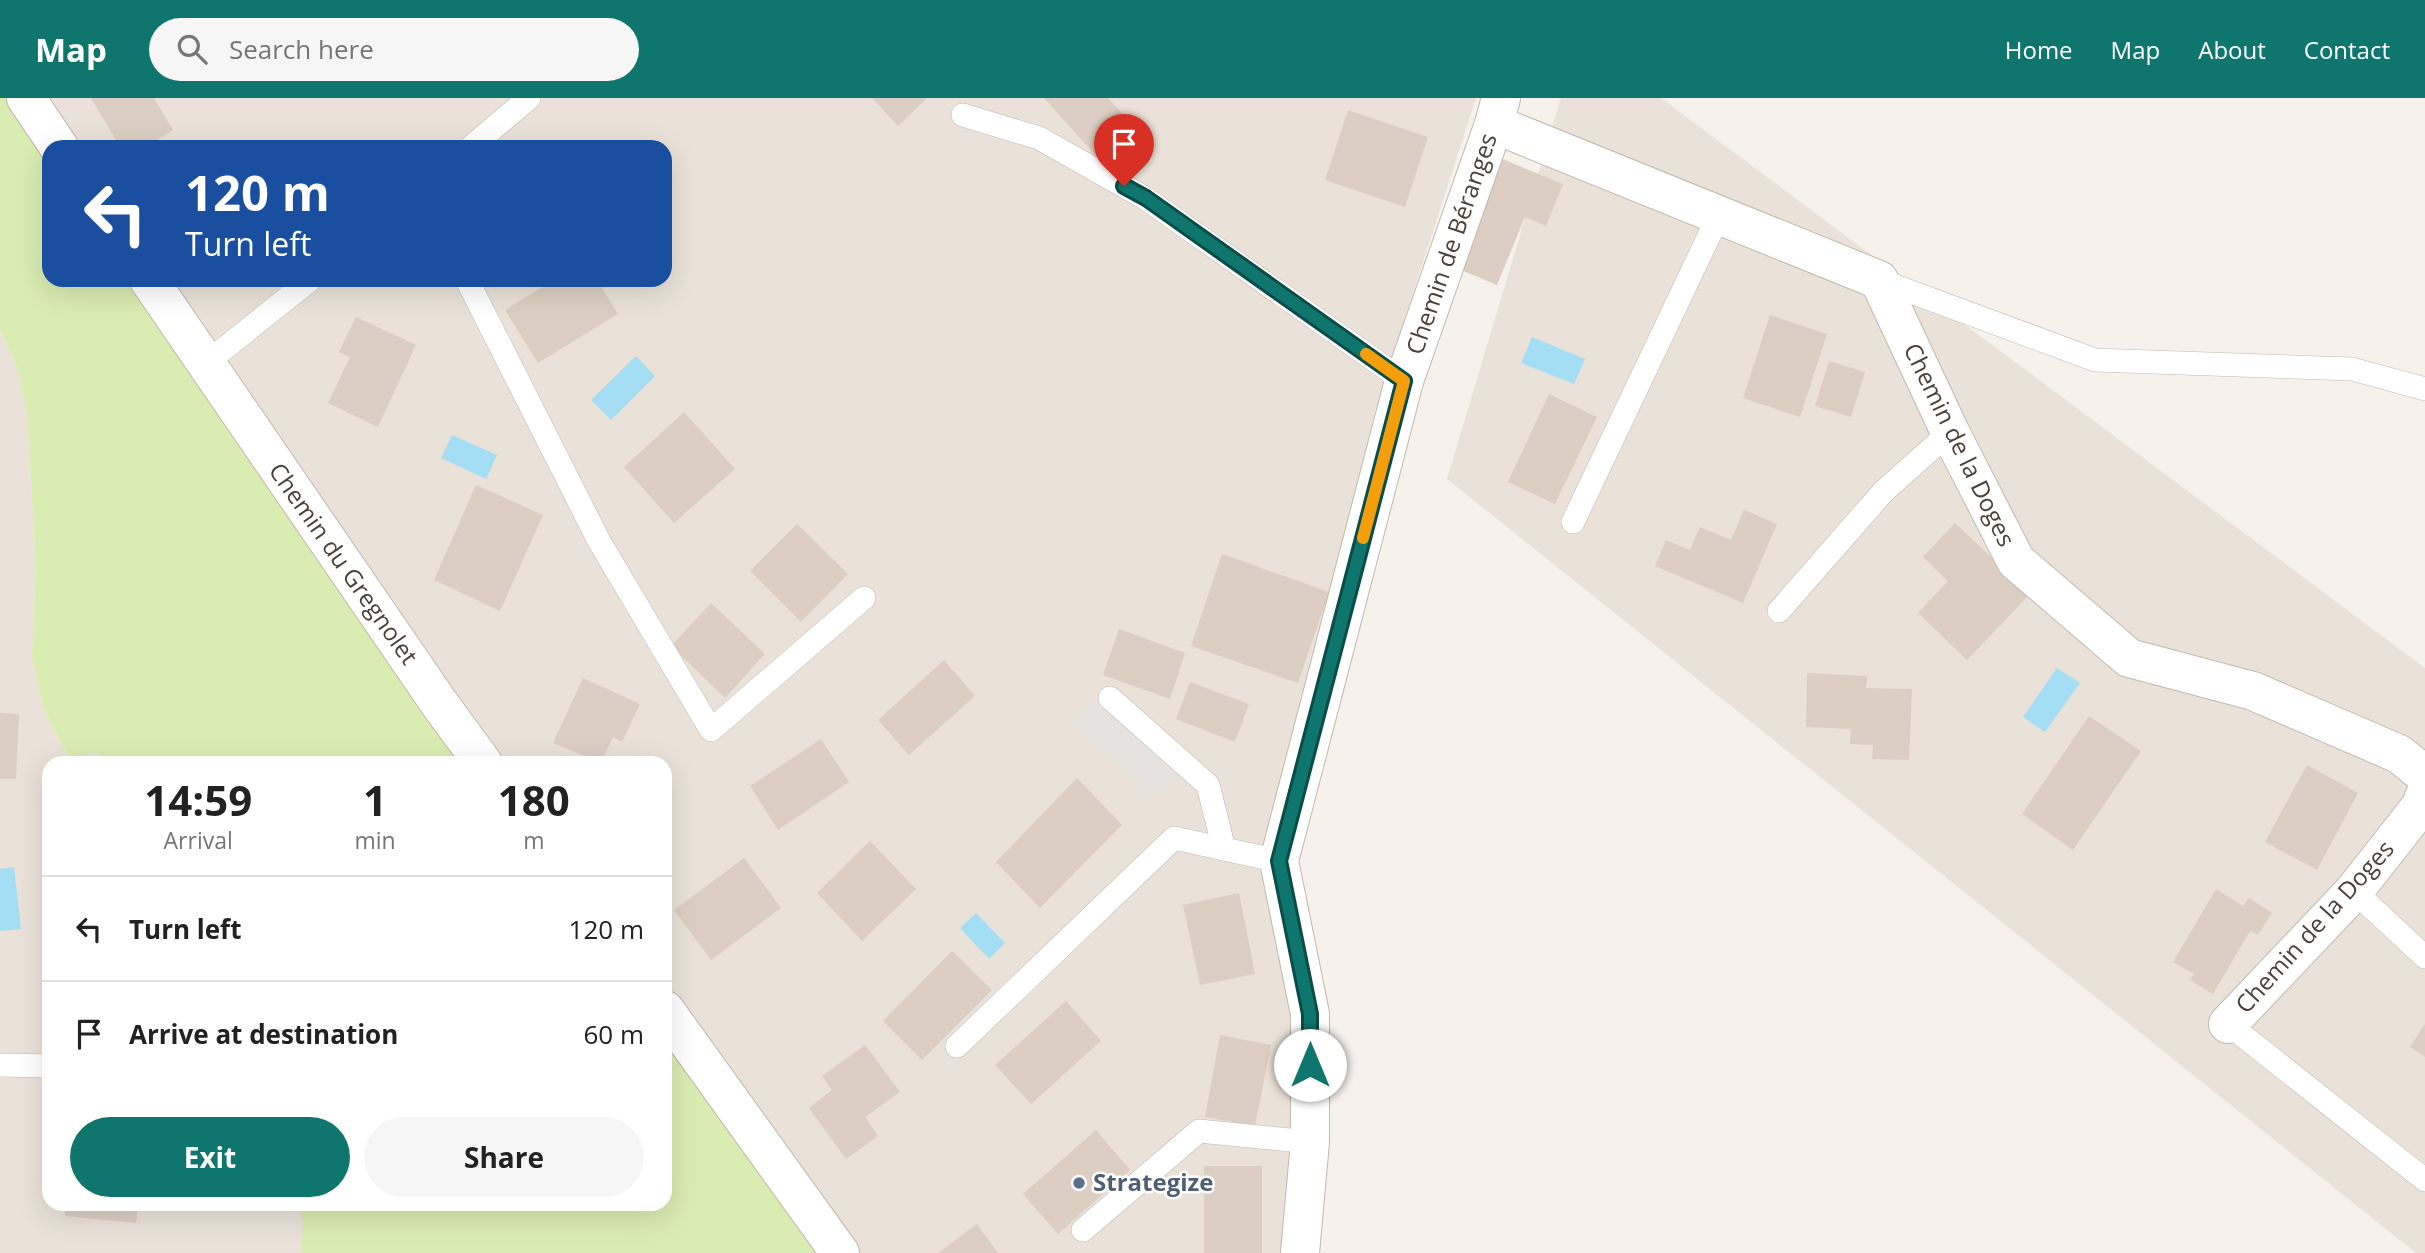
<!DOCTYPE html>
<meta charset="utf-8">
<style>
body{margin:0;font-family:"Open Sans",sans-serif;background:#f6f6f6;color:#222;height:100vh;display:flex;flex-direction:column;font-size:26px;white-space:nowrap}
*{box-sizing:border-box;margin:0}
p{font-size:23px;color:#767676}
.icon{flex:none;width:38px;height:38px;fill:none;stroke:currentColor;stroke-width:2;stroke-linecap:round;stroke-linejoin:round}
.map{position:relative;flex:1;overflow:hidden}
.panel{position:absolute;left:42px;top:658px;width:630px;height:455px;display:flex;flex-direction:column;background:#fff;border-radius:21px;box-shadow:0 7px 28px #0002}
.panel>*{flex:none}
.banner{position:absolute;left:42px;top:42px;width:630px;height:147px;border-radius:21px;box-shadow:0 7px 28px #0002;background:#1a4fa0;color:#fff;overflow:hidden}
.pin{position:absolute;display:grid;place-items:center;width:60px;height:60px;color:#fff;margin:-72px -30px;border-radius:50% 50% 50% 0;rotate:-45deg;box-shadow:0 0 7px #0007}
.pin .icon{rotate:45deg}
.me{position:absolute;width:77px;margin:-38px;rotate:0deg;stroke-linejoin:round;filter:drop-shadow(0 0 5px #0008)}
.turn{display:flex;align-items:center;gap:24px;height:147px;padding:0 28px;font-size:32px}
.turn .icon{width:91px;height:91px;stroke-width:2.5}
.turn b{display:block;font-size:49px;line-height:60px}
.eta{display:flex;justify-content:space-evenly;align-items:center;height:119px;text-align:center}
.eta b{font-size:42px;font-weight:700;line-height:49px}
.button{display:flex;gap:14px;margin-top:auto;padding:14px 28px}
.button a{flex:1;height:80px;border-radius:42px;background:#0f766e;color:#fff;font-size:28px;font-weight:700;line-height:80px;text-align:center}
.button a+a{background:#f6f6f6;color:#222}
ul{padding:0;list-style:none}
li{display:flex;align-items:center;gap:21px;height:105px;padding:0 28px;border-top:2px solid #e0e0e0}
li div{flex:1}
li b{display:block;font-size:26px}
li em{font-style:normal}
header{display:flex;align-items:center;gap:42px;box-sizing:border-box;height:98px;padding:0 35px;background:#0f766e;color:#fff}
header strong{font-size:33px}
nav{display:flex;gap:38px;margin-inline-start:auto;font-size:24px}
.search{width:490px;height:63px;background:#f6f6f6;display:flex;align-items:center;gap:18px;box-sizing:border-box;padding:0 24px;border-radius:38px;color:#767676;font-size:26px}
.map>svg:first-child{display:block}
.residential{fill:#eae2d8}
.green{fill:#d9ecb1}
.parking{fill:#e5e2df}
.water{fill:#a4def5}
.building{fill:#dccec2}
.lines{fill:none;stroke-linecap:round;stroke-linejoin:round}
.lane-casing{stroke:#c2b8ac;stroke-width:24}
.street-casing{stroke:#c2b8ac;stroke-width:40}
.lane{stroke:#fff;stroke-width:23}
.street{stroke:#fff;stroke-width:38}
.route-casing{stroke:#0a4d48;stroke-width:18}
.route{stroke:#0f766e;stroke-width:12}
.slow{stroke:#f59e0b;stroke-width:12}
.service-dot{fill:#5c6f8a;stroke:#fff;stroke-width:2.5}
.labels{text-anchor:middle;stroke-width:5;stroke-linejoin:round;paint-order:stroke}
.street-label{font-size:24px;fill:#4b4138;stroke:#fff}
.service-label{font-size:24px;font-weight:bold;fill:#4e5e75;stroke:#fff;text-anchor:start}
</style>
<header>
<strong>Map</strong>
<div class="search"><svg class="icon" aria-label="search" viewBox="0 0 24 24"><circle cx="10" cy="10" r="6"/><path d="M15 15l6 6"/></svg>Search here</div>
<nav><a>Home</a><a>Map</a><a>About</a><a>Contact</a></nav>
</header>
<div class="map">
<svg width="2425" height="1155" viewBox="0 0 2425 1155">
<rect width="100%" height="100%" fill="#f6f1eb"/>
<g class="residential">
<path d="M 26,0 L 1476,0 L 1374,316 L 1279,763 L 1310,916 L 1300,1155 L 840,1155 L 665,912 L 665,665 L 483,665 L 149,182 L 665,182 L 665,49 L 59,49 Z"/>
<path d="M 1561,0 L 1661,0 L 2425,570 L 2425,1155 L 2416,1155 L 1447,381 Z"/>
<path d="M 0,231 L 19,274 L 27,317 L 36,467 L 32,558 L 43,609 L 69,661 L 98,655 L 104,665 L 49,665 L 49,1106 L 518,1106 L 566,1155 L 0,1155 Z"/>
</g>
<g class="green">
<path d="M 0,0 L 9,0 L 49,59 L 49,182 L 132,182 L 483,665 L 104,665 L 98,655 L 69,661 L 43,609 L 32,558 L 36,467 L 27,317 L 19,274 L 0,231 Z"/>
<path d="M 665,912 L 840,1155 L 301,1155 L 304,1124 L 297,1106 L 665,1106 Z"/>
</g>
<path class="parking" d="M 1094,602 L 1179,674 L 1159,698 L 1074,626 Z"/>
<g class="water">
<path d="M 1532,239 L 1585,261 L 1574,286 L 1521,265 Z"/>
<path d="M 636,258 L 655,278 L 611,322 L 591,302 Z"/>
<path d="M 452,337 L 497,357 L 486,381 L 441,360 Z"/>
<path d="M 2057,570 L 2080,585 L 2045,634 L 2023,619 Z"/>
<path d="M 14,769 L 21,831 L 0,833 L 0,771 Z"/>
<path d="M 976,815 L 1005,845 L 989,861 L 960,830 Z"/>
</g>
<g class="building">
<path d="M 91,0 L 154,0 L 173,32 L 145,49 L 120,49 Z"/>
<path d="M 872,0 L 927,0 L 898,28 Z"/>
<path d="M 1044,0 L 1108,0 L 1144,40 L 1109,72 Z"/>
<path d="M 1348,12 L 1428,39 L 1405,109 L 1325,82 Z"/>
<path d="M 1495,58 L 1563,86 L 1546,128 L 1525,119 L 1497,187 L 1449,167 Z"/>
<path d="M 553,182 L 597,182 L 618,216 L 538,265 L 505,212 Z"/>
<path d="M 1770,217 L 1827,236 L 1800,319 L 1743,300 Z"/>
<path d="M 356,219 L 416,247 L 378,329 L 328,305 L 350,259 L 339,254 Z"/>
<path d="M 1829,263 L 1865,274 L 1851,319 L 1815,308 Z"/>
<path d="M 1549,296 L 1597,319 L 1555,406 L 1508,384 Z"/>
<path d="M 684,314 L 735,371 L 674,425 L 624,369 Z"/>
<path d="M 476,387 L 543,417 L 500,513 L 434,482 Z"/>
<path d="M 1744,412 L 1777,426 L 1743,505 L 1655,468 L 1666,442 L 1690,452 L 1700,429 L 1731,442 Z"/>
<path d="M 1955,425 L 2030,496 L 1967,562 L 1918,515 L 1948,483 L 1923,459 Z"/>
<path d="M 797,426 L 848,476 L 801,524 L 750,473 Z"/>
<path d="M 1222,456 L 1329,494 L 1298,585 L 1191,548 Z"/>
<path d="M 711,505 L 765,556 L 725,600 L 671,548 Z"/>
<path d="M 1119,531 L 1185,555 L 1170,601 L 1103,577 Z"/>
<path d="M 944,562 L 975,598 L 909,657 L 878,622 Z"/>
<path d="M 1807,575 L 1867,578 L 1866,590 L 1912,591 L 1909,662 L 1872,661 L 1873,647 L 1850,646 L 1851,631 L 1806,629 Z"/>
<path d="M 583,580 L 640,606 L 622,644 L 613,639 L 601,665 L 553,645 Z"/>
<path d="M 1190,584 L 1249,606 L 1235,644 L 1176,621 Z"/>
<path d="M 0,615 L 19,616 L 16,681 L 0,681 Z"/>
<path d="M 2089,618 L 2141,653 L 2073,752 L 2022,716 Z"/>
<path d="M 821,641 L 849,684 L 778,732 L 750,688 Z"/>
<path d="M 2307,667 L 2358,695 L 2317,772 L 2265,744 Z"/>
<path d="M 1077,680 L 1122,727 L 1040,810 L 996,764 Z"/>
<path d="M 870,743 L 916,791 L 862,843 L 817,795 Z"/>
<path d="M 744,760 L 781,810 L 711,862 L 674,812 Z"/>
<path d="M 2216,791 L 2243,808 L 2249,800 L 2272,815 L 2258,837 L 2250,833 L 2213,896 L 2190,882 L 2194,876 L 2173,864 Z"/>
<path d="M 1239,795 L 1255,876 L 1200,887 L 1183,807 Z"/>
<path d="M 952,853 L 992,892 L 922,962 L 883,923 Z"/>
<path d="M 1066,903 L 1101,943 L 1031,1006 L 995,967 Z"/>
<path d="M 2425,926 L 2425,959 L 2410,949 Z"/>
<path d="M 1220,937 L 1271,947 L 1255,1028 L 1205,1019 Z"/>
<path d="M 865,947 L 900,994 L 865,1019 L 878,1038 L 846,1061 L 809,1010 L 832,992 L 822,978 Z"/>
<path d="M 1096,1032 L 1130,1072 L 1058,1136 L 1023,1096 Z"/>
<rect x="1204" y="1068" width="58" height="87"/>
<path d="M 66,1106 L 138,1106 L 136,1125 L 65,1118 Z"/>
<path d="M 977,1126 L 998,1155 L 938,1155 Z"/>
</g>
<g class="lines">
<defs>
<g id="lane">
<path d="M 963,17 L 1039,40 L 1145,100 L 1404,283"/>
<path d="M 471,49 L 529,0"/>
<path d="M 467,182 L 599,443 L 711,632 L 864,500"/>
<path d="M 1879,182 L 2095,262 L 2352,271 L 2425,291"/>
<path d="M 205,266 L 310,182"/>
<path d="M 1573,424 L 1719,117"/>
<path d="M 1779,513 L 1883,394 L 1950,334"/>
<path d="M 1110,600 L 1208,687 L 1224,751"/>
<path d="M 2354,793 L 2425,859"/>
<path d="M 2228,926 L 2425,1082"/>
<path d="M 957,948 L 1174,740 L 1279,763"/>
<path d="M 0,967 L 49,968"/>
<path d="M 1083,1132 L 1199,1033 L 1310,1044"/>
</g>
<g id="street">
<path d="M 26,0 L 59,49"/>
<path d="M 1494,26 L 1879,182 L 1950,334 L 2016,463 L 2129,560 L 2253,593 L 2399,656 L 2425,677"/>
<path d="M 149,182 L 439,605 L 483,665"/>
<path d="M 665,912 L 840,1155"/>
<path d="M 2228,926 L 2354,793 L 2420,709 L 2425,697"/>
<path d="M 1300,1155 L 1310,1044 L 1310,916 L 1279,763 L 1404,283 L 1494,26 L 1501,0"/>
</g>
</defs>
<use href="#lane" class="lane-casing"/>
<use href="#street" class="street-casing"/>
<use href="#lane" class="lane"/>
<use href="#street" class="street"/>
</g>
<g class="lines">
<defs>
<path id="route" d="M 1124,88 L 1146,100 L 1404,283 L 1279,763 L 1310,916 L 1310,967"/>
</defs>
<use href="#route" class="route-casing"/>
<use href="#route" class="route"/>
<path class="slow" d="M 1363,440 L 1404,283 L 1366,256"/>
</g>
<circle class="service-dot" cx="1079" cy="1085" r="7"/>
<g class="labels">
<g class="street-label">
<text transform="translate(1452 146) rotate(-71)" y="8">Chemin de Béranges</text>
<text transform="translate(1959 347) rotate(64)" y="8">Chemin de la Doges</text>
<text transform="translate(343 466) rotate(55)" y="8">Chemin du Gregnolet</text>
<text transform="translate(2315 829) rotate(-48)" y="8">Chemin de la Doges</text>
</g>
<g class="service-label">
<text x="1093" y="1093">Strategize</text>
</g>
</g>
</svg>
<div class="pin" style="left:1124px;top:88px;background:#d93025"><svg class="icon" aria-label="arrive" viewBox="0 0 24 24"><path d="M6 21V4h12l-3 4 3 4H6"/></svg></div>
<svg class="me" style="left:1310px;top:967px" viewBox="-20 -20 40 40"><circle r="19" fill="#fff"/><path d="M0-13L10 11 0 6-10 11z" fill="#0f766e"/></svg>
<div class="banner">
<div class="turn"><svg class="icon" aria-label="left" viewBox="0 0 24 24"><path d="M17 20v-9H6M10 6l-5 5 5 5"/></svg><div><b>120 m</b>Turn left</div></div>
</div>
<section class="panel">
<div class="eta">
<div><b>14:59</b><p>Arrival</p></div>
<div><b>1</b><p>min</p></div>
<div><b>180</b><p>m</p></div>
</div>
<ul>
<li><svg class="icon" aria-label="left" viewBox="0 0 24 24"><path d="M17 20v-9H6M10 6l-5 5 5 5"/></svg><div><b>Turn left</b></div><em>120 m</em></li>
<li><svg class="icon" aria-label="arrive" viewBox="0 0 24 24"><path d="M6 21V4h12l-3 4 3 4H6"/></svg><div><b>Arrive at destination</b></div><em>60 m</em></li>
</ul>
<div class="button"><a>Exit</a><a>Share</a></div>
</section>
</div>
